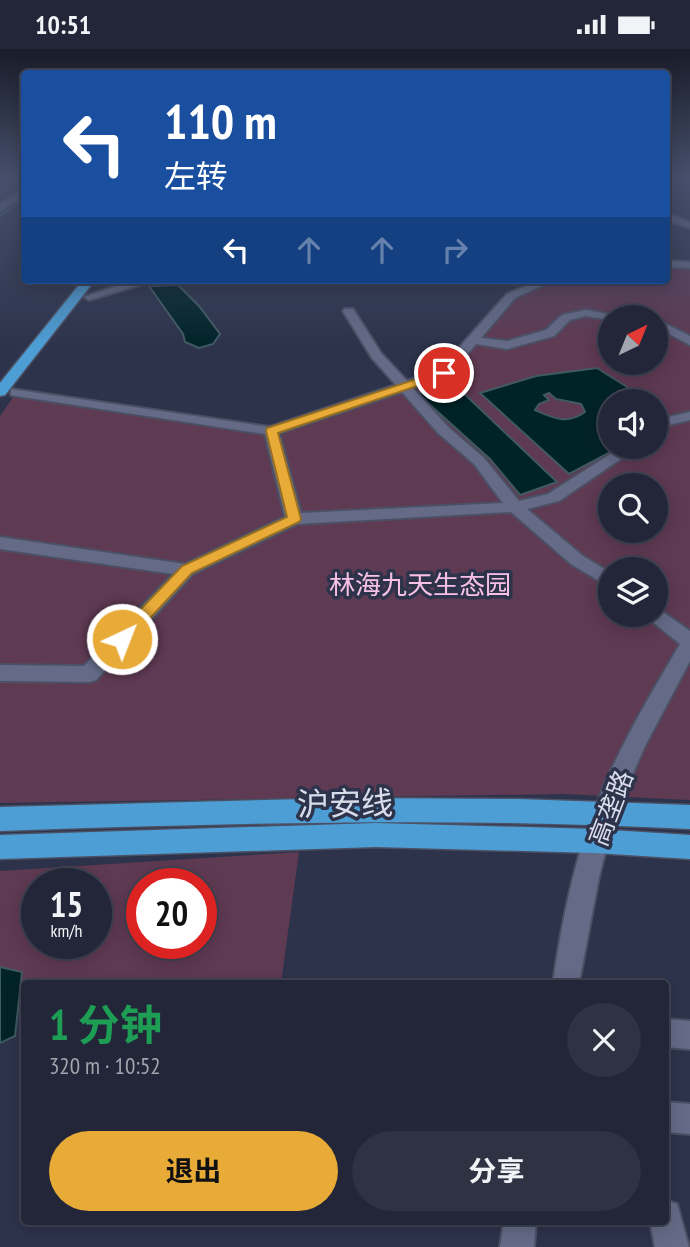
<!DOCTYPE html>
<html lang="zh">
<meta charset="utf-8">
<style>
body{margin:0;font-family:"PT Sans Narrow","Noto Sans SC",sans-serif;background:#2e3243;color:#f1f3f6;height:100vh;display:flex;flex-direction:column;font-size:26px;white-space:nowrap}
*{box-sizing:border-box;margin:0}
p{font-size:23px;color:#a2a5ae}
.icon{flex:none;width:38px;height:38px;fill:none;stroke:currentColor;stroke-width:2;stroke-linecap:round;stroke-linejoin:round}
.map{position:relative;flex:1;overflow:hidden}
.sheet{position:absolute;left:21px;top:931px;width:648px;height:245px;display:flex;flex-direction:column;background:#222638;border-radius:7px;box-shadow:0 4px 18px #0003,0 0 0 2px #3f4353}
.sheet>*{flex:none}
.banner{position:absolute;left:21px;top:21px;width:649px;height:214px;border-radius:7px;box-shadow:0 4px 18px #0003,0 0 0 2px #3f4353;background:#1a4fa0;color:#fff;overflow:hidden}
.needle{width:46px;rotate:43deg}
.fabs{position:absolute;left:598px;top:256px;display:grid;gap:14px}
.fabs a{display:grid;place-items:center;width:70px;height:70px;border-radius:50%;background:#222638;box-shadow:0 4px 18px #0003,0 0 0 2px #3f4353;font-size:35px}
.speed{position:absolute;left:21px;top:819px;display:flex;gap:14px;font-size:35px;font-weight:700;text-align:center}
.speed>*{display:grid;place-content:center;width:91px;height:91px;border-radius:50%;background:#222638;box-shadow:0 4px 18px #0003,0 0 0 2px #3f4353;line-height:1}
.speed small{font-size:18px;font-weight:400}
.speed .limit{border:10px solid #d22;background:#fff;color:#111}
.pin{position:absolute;display:grid;place-items:center;width:60px;height:60px;color:#fff;margin:-30px;border:4px solid #fff;border-radius:50%;box-shadow:0 2px 7px #0007}
.me{position:absolute;width:77px;margin:-38px;rotate:43deg;stroke-linejoin:round;filter:drop-shadow(0 0 5px #0008)}
.turn{display:flex;align-items:center;gap:24px;height:147px;padding:0 28px;font-size:32px}
.turn .icon{width:91px;height:91px;stroke-width:2.5}
.turn b{display:block;font-size:49px;line-height:60px}
.lanes{display:flex;align-items:center;height:66px;padding:0 28px;background:#0003;justify-content:center;gap:35px;direction:ltr}
.lanes .off{opacity:.35}
.round{display:grid;place-items:center;flex:none;width:74px;height:74px;border-radius:37px;background:#2e3243}
.overview{display:flex;align-items:center;justify-content:space-between;height:119px;padding:0 28px}
h1{font-size:42px;font-weight:700;line-height:52px;color:#1e9e55}
.cta{display:flex;gap:14px;margin-top:auto;padding:14px 28px}
.cta a{flex:1;height:80px;border-radius:42px;background:#e9ab38;color:#111;font-size:28px;font-weight:700;line-height:80px;text-align:center}
.cta a+a{background:#2e3243;color:#f1f3f6}
.status{display:flex;justify-content:space-between;align-items:center;height:49px;padding:0 35px;background:#222638;direction:ltr}
.status svg{height:19px;fill:currentColor}
.map>svg:first-child{display:block}
.green{fill:#5f3a53;fill-rule:evenodd}
.water{fill:#002328;stroke:#415a62;stroke-width:2;fill-rule:evenodd}
.lines{fill:none;stroke-linecap:round;stroke-linejoin:round}
.stream{stroke:#415a62;stroke-width:2}
.minor-casing{stroke:#4c5064;stroke-width:4}
.highway-casing{stroke:#4c5064;stroke-width:3}
.minor{fill:#656b87;fill-rule:evenodd}
.highway{fill:#4d9ed5;fill-rule:evenodd}
.route{fill:#e9ab38;stroke:#976f24;stroke-width:2}
.labels{text-anchor:middle;stroke-width:7;stroke-linejoin:round;paint-order:stroke}
.park-label{font-size:26px;fill:#f9c0e5;stroke:#2d334b}
.street-label{font-size:26px;fill:#d8dceb;stroke:#2d334b}
.near-street-label{font-size:32px;fill:#d8dceb;stroke:#2d334b}
</style>
<div class="status"><b>10:51</b><svg viewBox="0 0 49 12"><path d="M0 12V9h3v3zM5 12V6h3v6zM10 12V3h3v9zM15 12V0h3v12zM26 1h20v11H26zM47 4h2v5h-2z"/></svg></div>
<div class="map">
<svg width="690" height="1198" viewBox="0 0 690 1198">
<rect width="100%" height="100%" fill="#2d334b"/>
<g class="green">
<path d="M 667,213 L 690,213 L 690,751 L 563,745 L 0,754 L 0,367 L 16,344 L 274,385 L 452,326 L 515,244 L 547,231 L 667,231 ZM 611,268 L 656,268 L 656,313 L 611,313 ZM 611,352 L 656,352 L 656,397 L 611,397 ZM 611,436 L 656,436 L 656,481 L 611,481 ZM 611,520 L 656,520 L 656,565 L 611,565 Z"/>
<path d="M 299,803 L 281,934 L 24,934 L 24,963 L 0,965 L 0,822 ZM 37,835 L 96,835 L 96,894 L 37,894 ZM 142,835 L 201,835 L 201,894 L 142,894 Z"/>
</g>
<g class="water">
<path d="M 178,236 L 199,257 L 220,285 L 213,295 L 199,299 L 185,293 L 183,285 L 149,237 Z"/>
<path d="M 597,319 L 649,352 L 611,352 L 611,397 L 622,397 L 569,425 L 480,344 L 536,327 ZM 549,344 L 556,350 L 581,355 L 585,363 C 567,376 553,369 535,361 L 539,355 L 549,351 L 544,346 Z"/>
<path d="M 455,336 L 557,433 L 520,446 L 490,410 L 419,346 L 422,341 Z"/>
<path d="M 0,918 L 22,923 L 15,987 L 0,994 Z"/>
</g>
<g class="lines">
<path class="stream" d="M 0,167 L 24,151"/>
<defs>
<g id="minor">
<path d="M 21,142 L 24,142 L 24,147 L 0,162 L 0,155 Z"/>
<path d="M 667,165 L 690,173 L 690,179 L 667,171 Z"/>
<path d="M 667,212 L 690,213 L 690,219 L 667,218 Z"/>
<path d="M 134,231 L 242,231 L 242,232 L 237,235 L 146,234 L 89,251 L 84,248 Z"/>
<path d="M 540,231 L 554,231 L 515,249 L 481,289 L 507,292 L 546,281 L 562,266 L 586,261 L 624,268 L 611,268 L 611,271 L 586,267 L 570,271 L 554,287 L 507,300 L 476,295 L 449,327 L 413,339 L 448,378 L 484,409 L 519,452 L 548,445 L 623,397 L 640,397 L 559,452 L 527,460 L 583,507 L 611,524 L 611,539 L 571,515 L 511,463 L 297,475 L 193,525 L 96,631 L 89,633 L 0,632 L 0,616 L 84,617 L 173,525 L 0,500 L 0,488 L 185,515 L 285,468 L 265,385 L 16,347 L 11,346 L 11,340 L 270,378 L 396,336 L 372,309 L 343,262 L 345,260 L 353,260 L 381,304 L 407,332 L 439,321 L 507,245 ZM 402,343 L 438,384 L 474,415 L 503,454 L 301,464 L 279,384 Z"/>
<path d="M 656,270 L 690,287 L 690,296 L 656,278 Z"/>
<path d="M 690,363 L 690,371 L 656,379 L 656,371 Z"/>
<path d="M 656,558 L 690,582 L 690,612 L 645,697 L 614,768 L 599,828 L 579,934 L 553,934 C 561,879 572,820 592,767 C 614,706 648,650 680,595 L 649,570 L 647,565 L 656,565 Z"/>
<path d="M 665,970 L 690,972 L 690,1000 L 665,998 Z"/>
<path d="M 665,1053 L 690,1055 L 690,1085 L 665,1083 Z"/>
<path d="M 665,1151 L 677,1155 L 689,1198 L 655,1198 L 650,1172 L 665,1172 Z"/>
<path d="M 504,1172 L 536,1172 L 534,1198 L 500,1198 Z"/>
</g>
<g id="highway">
<path d="M 83,231 L 95,231 L 5,346 L 0,347 L 0,334 Z"/>
<path d="M 345,749 L 518,750 L 690,756 L 690,780 C 460,768 230,774 0,782 L 0,758 Z"/>
<path d="M 376,774 L 595,780 L 690,786 L 690,810 L 595,804 L 376,798 L 0,810 L 0,786 Z"/>
</g>
</defs>
<use href="#minor" class="minor-casing"/>
<use href="#highway" class="highway-casing"/>
<use href="#minor" class="minor"/>
<use href="#highway" class="highway"/>
</g>
<linearGradient id="sky" x2="0" y2="1"><stop stop-color="#191c29"/><stop offset="0.43" stop-color="#46506c"/><stop offset="1" stop-color="#46506c" stop-opacity="0"/></linearGradient>
<rect width="690" height="297" fill="url(#sky)"/>
<path class="route" d="M 444,321 L 449,324 L 447,327 L 278,384 L 301,470 L 299,473 L 192,524 L 127,594 L 116,594 L 114,590 L 116,586 L 182,517 L 287,468 L 266,382 L 267,379 Z"/>
<g class="labels">
<g class="park-label">
<text x="420" y="545">林海九天生态园</text>
</g>
<g class="street-label">
<text transform="translate(611 759) rotate(-69)" y="9">高垄路</text>
</g>
<g class="near-street-label">
<text transform="translate(345 755) rotate(-1)" y="11">沪安线</text>
</g>
</g>
</svg>
<div class="fabs">
<a><svg class="needle" viewBox="-14 -14 28 28"><path d="M0-13l5 13h-10z" fill="#e53935"/><path d="M0 13l5-13h-10z" fill="#a2a5ae"/></svg></a>
<a><svg class="icon" aria-label="sound" viewBox="0 0 24 24"><path d="M4 9h4l5-4v14l-5-4H4zM17 9q2 3 0 6"/></svg></a>
<a><svg class="icon" aria-label="search" viewBox="0 0 24 24"><circle cx="10" cy="10" r="6"/><path d="M15 15l6 6"/></svg></a>
<a><svg class="icon" aria-label="layers" viewBox="0 0 24 24"><path d="M12 4l9 5-9 5-9-5zM3 14l9 5 9-5"/></svg></a>
</div>
<div class="speed"><div>15<small>km/h</small></div><div class="limit">20</div></div>
<div class="pin" style="left:444px;top:324px;background:#d93025"><svg class="icon" aria-label="arrive" viewBox="0 0 24 24"><path d="M6 21V4h12l-3 4 3 4H6"/></svg></div>
<svg class="me" style="left:122px;top:590px" viewBox="-20 -20 40 40"><circle r="17" fill="#e9ab38" stroke="#fff" stroke-width="3"/><path d="M0-11L8 9 0 5-8 9z" fill="#fff"/></svg>
<div class="banner">
<div class="turn"><svg class="icon" aria-label="left" viewBox="0 0 24 24"><path d="M17 20v-9H6M10 6l-5 5 5 5"/></svg><div><b>110 m</b>左转</div></div>
<div class="lanes"><svg class="icon" aria-label="left" viewBox="0 0 24 24"><path d="M17 20v-9H6M10 6l-5 5 5 5"/></svg><svg class="icon off" aria-label="ahead" viewBox="0 0 24 24"><path d="M12 20V5M6 11l6-6 6 6"/></svg><svg class="icon off" aria-label="ahead" viewBox="0 0 24 24"><path d="M12 20V5M6 11l6-6 6 6"/></svg><svg class="icon off" aria-label="right" viewBox="0 0 24 24"><path d="M7 20v-9h11M14 6l5 5-5 5"/></svg></div>
</div>
<section class="sheet">
<div class="overview"><div><h1>1 分钟</h1><p>320 m · 10:52</p></div><a class="round"><svg class="icon" aria-label="close" viewBox="0 0 24 24"><path d="M6 6l12 12M18 6L6 18"/></svg></a></div>
<div class="cta"><a>退出</a><a>分享</a></div>
</section>
</div>
